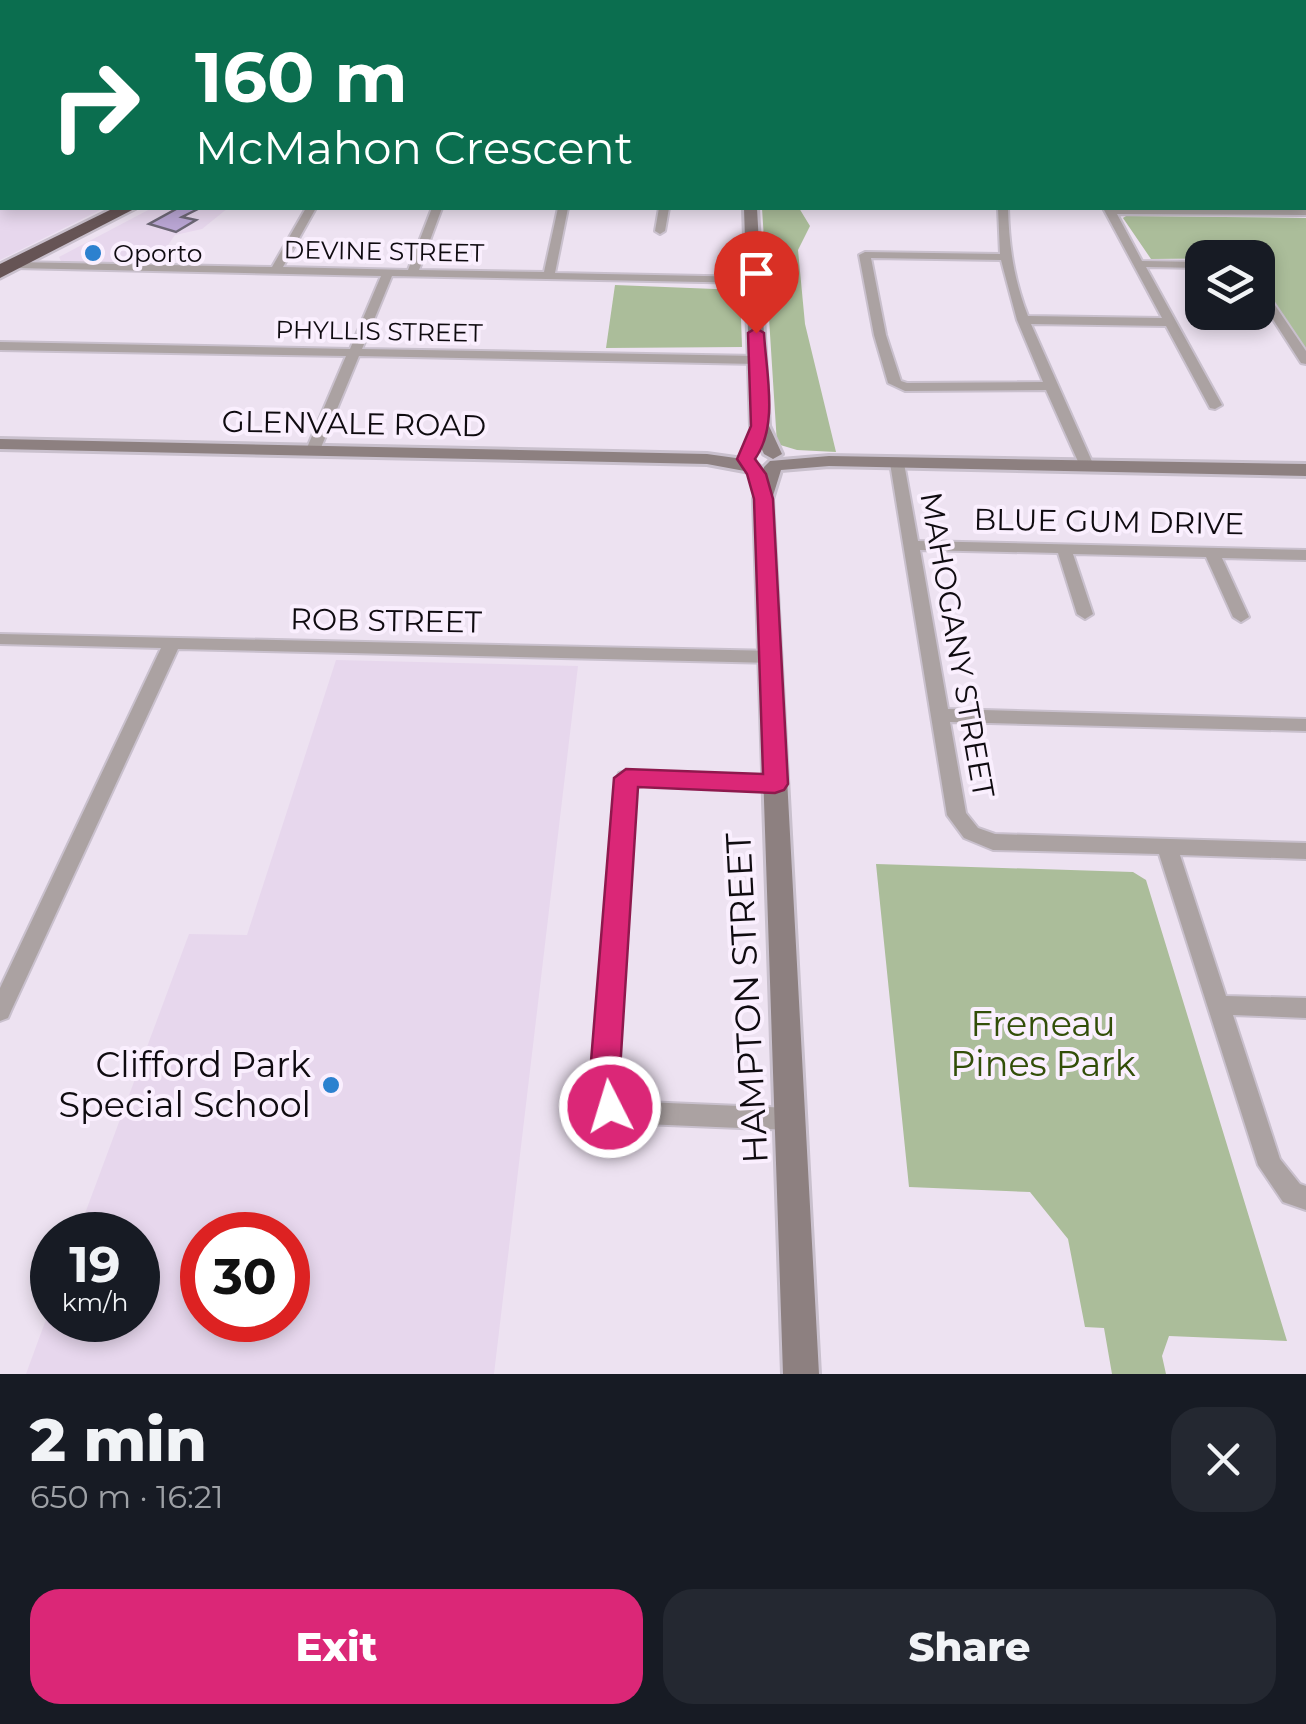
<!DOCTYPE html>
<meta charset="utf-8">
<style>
body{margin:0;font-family:Montserrat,sans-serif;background:#242831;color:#f1f3f6;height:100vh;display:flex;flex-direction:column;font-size:38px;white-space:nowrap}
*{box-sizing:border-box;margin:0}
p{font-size:32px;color:#9ea1a6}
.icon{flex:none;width:55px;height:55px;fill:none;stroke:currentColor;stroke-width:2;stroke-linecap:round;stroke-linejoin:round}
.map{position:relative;height:1374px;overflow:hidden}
.drawer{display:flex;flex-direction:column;background:#171b24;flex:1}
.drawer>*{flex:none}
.banner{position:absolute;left:0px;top:0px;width:1308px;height:210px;box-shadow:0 5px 15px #0003;background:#0b6e4f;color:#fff;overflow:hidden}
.controls{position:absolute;left:1185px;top:240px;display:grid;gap:20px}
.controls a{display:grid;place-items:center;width:90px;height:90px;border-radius:20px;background:#171b24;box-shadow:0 5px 15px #0003;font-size:50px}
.speed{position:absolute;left:30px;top:1212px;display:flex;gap:20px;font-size:50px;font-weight:700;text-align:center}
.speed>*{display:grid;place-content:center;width:130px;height:130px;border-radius:50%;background:#171b24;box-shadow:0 5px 15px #0003;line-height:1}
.speed small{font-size:25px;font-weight:400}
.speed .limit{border:15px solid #d22;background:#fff;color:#111}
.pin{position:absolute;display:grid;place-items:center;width:85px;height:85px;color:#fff;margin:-102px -42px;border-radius:50% 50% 50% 0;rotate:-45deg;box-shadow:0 0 10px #0007}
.pin .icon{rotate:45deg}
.me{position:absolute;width:110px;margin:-55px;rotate:355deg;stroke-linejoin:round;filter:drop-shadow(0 0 8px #0008)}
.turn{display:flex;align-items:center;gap:35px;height:210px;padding:0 30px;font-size:45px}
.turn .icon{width:130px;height:130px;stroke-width:2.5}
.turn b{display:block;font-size:70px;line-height:85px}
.round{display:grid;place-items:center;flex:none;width:105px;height:105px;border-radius:30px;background:#242831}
.head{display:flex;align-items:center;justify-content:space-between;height:170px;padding:0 30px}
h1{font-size:60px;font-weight:800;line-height:75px}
.primary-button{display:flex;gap:20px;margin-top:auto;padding:20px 30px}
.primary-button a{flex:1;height:115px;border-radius:30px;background:#db2777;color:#fff;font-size:40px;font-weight:800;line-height:115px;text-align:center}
.primary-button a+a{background:#242831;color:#f1f3f6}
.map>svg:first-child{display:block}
.built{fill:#e7d7ed;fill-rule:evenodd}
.green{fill:#abbd9a}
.building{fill:#baa6d4;stroke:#6e6877;stroke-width:2.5}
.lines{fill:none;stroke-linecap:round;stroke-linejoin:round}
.street-casing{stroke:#c9c0cd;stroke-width:4}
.secondary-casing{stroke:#c9c0cd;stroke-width:6}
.highway-casing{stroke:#c9c0cd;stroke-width:5}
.street{fill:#aba2a2;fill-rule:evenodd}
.secondary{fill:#8d8080;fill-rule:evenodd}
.highway{fill:#665455;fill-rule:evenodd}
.rail-casing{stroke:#353037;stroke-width:4}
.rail{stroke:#faeffe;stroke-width:2.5;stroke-dasharray:5;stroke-linecap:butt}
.route{fill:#db2777;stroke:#8e194d;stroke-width:2.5}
.poi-dot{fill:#2c81cf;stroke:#faeffe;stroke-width:4}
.labels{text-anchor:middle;stroke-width:8;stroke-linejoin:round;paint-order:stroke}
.far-street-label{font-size:25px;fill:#0f0b10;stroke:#faeffe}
.far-poi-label{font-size:25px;fill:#0f0b10;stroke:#faeffe;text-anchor:start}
.street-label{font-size:30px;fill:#0f0b10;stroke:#faeffe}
.near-street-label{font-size:35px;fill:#0f0b10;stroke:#faeffe}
.near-park-label{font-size:35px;fill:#324e08;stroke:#faeffe}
.near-poi-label{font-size:35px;fill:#0f0b10;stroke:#faeffe;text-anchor:end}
</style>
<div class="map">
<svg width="1306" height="1374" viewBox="0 0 1306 1374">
<rect width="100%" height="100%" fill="#ede2f1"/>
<g class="built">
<path d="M 751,0 L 1306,0 L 1306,91 L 1305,2 Z"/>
<path d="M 0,151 L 2,208 L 104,208 L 0,260 Z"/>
<path d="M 152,208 L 228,208 L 202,229 L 175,235 L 154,265 L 62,263 L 59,257 Z"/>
<path d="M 336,660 L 578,666 L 494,1374 L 26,1374 L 52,1303 L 52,1320 L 138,1320 L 138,1235 L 77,1235 L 189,934 L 247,935 ZM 202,1235 L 288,1235 L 288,1320 L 202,1320 Z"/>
</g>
<g class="green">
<path d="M 762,208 L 799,208 L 810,226 L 798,250 L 805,324 L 836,452 L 797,450 L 777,444 Z"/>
<path d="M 1126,216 L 1306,218 L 1306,353 L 1258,279 L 1258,258 L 1151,259 L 1123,218 Z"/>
<path d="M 615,285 L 740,290 L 742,347 L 606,348 Z"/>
<path d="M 876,864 L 1133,872 L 1146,880 L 1287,1341 L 1169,1336 L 1162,1356 L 1166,1374 L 1112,1374 L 1104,1328 L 1085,1327 L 1068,1239 L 1030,1192 L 909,1187 Z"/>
</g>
<path class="building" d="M 178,208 L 200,208 L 182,217 L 196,220 L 176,232 L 149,224 Z"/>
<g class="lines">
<defs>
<g id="street">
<rect x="1305" y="172" width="1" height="6"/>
<path d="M 306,208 L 316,208 L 283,267 L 408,270 L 432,208 L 442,208 L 419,270 L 544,272 L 558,208 L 568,208 L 555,273 L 754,277 L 760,280 L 754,283 L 392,276 L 362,349 L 757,356 L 763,360 L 757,364 L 359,356 L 320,450 L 313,454 L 306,450 L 346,356 L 0,350 L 0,342 L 350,349 L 381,276 L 15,268 L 9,265 L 15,262 L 272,267 Z"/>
<path d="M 659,208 L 669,208 L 665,231 L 660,234 L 655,231 Z"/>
<path d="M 998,208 L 1008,208 C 1009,247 1014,280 1028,316 L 1162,318 L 1103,208 L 1306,209 L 1306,215 L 1117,214 L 1142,261 L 1202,262 L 1202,268 L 1146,267 L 1222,405 L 1215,409 L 1210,408 L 1166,326 L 1031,324 L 1094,466 L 1087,470 L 1080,466 L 1046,390 L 905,391 L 888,383 L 874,335 L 859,255 L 865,252 L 1000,254 ZM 871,258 L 1001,260 L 1017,320 L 1043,382 L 907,383 L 901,381 L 886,335 Z"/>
<path d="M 1258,284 L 1262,286 L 1306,351 L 1306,364 L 1301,363 L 1258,296 Z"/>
<path d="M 897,459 L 904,463 L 918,541 L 1306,550 L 1306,560 L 1222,558 L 1249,617 L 1241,622 L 1233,617 L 1206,557 L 1073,554 L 1093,614 L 1085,619 L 1077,614 L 1058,553 L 920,550 L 948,709 L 1306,719 L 1306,731 L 950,722 L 966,813 L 978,828 L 995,834 L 1306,843 L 1306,859 L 1180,855 L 1226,996 L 1306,998 L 1306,1018 L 1233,1015 L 1280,1159 L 1300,1184 L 1306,1186 L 1306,1210 L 1283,1202 L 1258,1165 L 1159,854 L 993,850 L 964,838 L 947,815 L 890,463 Z"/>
<path d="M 0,634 L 770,651 L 779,657 L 770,663 L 178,649 L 11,1011 L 8,1018 L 0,1021 L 0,988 L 161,648 L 0,644 Z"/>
<path d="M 626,771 L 775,776 L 782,778 L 784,783 L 782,788 L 775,790 L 635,785 L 616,1086 L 619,1098 L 644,1102 L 790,1108 L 798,1111 L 802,1119 L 798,1127 L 790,1130 L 644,1124 L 602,1115 L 592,1086 L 617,778 L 619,773 Z"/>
</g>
<g id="secondary">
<path d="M 0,0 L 5,1 L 6,2 L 0,6 Z"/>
<path d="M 738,0 L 748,0 L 748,2 L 739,2 Z"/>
<rect x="0" y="142" width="2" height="8"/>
<path d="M 744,208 L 757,208 L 769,426 L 782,454 L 773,459 L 764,454 L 751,426 Z"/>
<path d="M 0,439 L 707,454 L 750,460 L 759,466 L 750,472 L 707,464 L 0,449 Z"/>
<path d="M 829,456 L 1306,464 L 1306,476 L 829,466 L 781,470 L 772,499 L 819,1374 L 783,1374 L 754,499 L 764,467 L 770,461 Z"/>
</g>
<g id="highway">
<path d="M 558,0 L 573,0 L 574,2 L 559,2 Z"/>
<path d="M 114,208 L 136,208 L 0,278 L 0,264 Z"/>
</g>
</defs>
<use href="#street" class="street-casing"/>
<use href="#secondary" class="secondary-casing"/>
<use href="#highway" class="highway-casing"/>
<use href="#street" class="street"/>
<use href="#secondary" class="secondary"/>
<use href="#highway" class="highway"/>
<defs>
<path id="rail" d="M 502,2 L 506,0"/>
</defs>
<use href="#rail" class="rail-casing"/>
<use href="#rail" class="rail"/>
</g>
<path class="route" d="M 756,328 L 764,333 C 766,373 779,425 755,459 L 766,474 L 773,499 L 788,784 L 784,790 L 775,793 L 638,787 L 619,1086 L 626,1107 L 621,1117 L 610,1121 L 599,1117 L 589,1086 L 614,778 L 626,769 L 763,774 L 754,499 L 747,474 L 737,459 L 751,426 L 748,333 Z"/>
<g class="poi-dot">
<circle cx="93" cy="253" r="10"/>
<circle cx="331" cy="1085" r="10"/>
</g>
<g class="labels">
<g class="far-street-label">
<text transform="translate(384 251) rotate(1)" y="9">DEVINE STREET</text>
<text transform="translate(379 331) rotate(1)" y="9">PHYLLIS STREET</text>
</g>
<g class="far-poi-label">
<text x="113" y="262">Oporto</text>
</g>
<g class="street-label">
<text transform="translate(354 424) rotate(1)" y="10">GLENVALE ROAD</text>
<text transform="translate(1109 522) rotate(1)" y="10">BLUE GUM DRIVE</text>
<text transform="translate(386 621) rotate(1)" y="10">ROB STREET</text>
<text transform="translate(957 645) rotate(80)" y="10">MAHOGANY STREET</text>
</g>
<g class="near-street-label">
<text transform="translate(747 998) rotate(-93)" y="12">HAMPTON STREET</text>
</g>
<g class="near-park-label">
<text x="1043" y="1036">Freneau<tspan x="1043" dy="40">Pines Park</tspan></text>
</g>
<g class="near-poi-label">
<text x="311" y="1077">Clifford Park<tspan x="311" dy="40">Special School</tspan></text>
</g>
</g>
</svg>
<div class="controls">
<a><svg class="icon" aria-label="layers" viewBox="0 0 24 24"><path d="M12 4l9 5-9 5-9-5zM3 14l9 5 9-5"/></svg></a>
</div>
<div class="speed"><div>19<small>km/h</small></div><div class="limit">30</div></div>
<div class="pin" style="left:756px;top:333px;background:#d93025"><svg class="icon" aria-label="arrive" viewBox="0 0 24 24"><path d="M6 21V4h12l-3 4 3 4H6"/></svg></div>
<svg class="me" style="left:610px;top:1107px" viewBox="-20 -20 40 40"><circle r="17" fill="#db2777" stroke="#fff" stroke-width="3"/><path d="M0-11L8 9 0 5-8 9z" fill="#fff"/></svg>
<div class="banner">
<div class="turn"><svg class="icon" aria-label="right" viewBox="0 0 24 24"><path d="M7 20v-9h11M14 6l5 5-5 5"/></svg><div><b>160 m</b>McMahon Crescent</div></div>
</div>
</div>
<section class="drawer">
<div class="head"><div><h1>2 min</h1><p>650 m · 16:21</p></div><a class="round"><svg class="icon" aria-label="close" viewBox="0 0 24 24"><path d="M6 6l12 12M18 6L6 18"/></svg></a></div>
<div class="primary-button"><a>Exit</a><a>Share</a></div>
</section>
